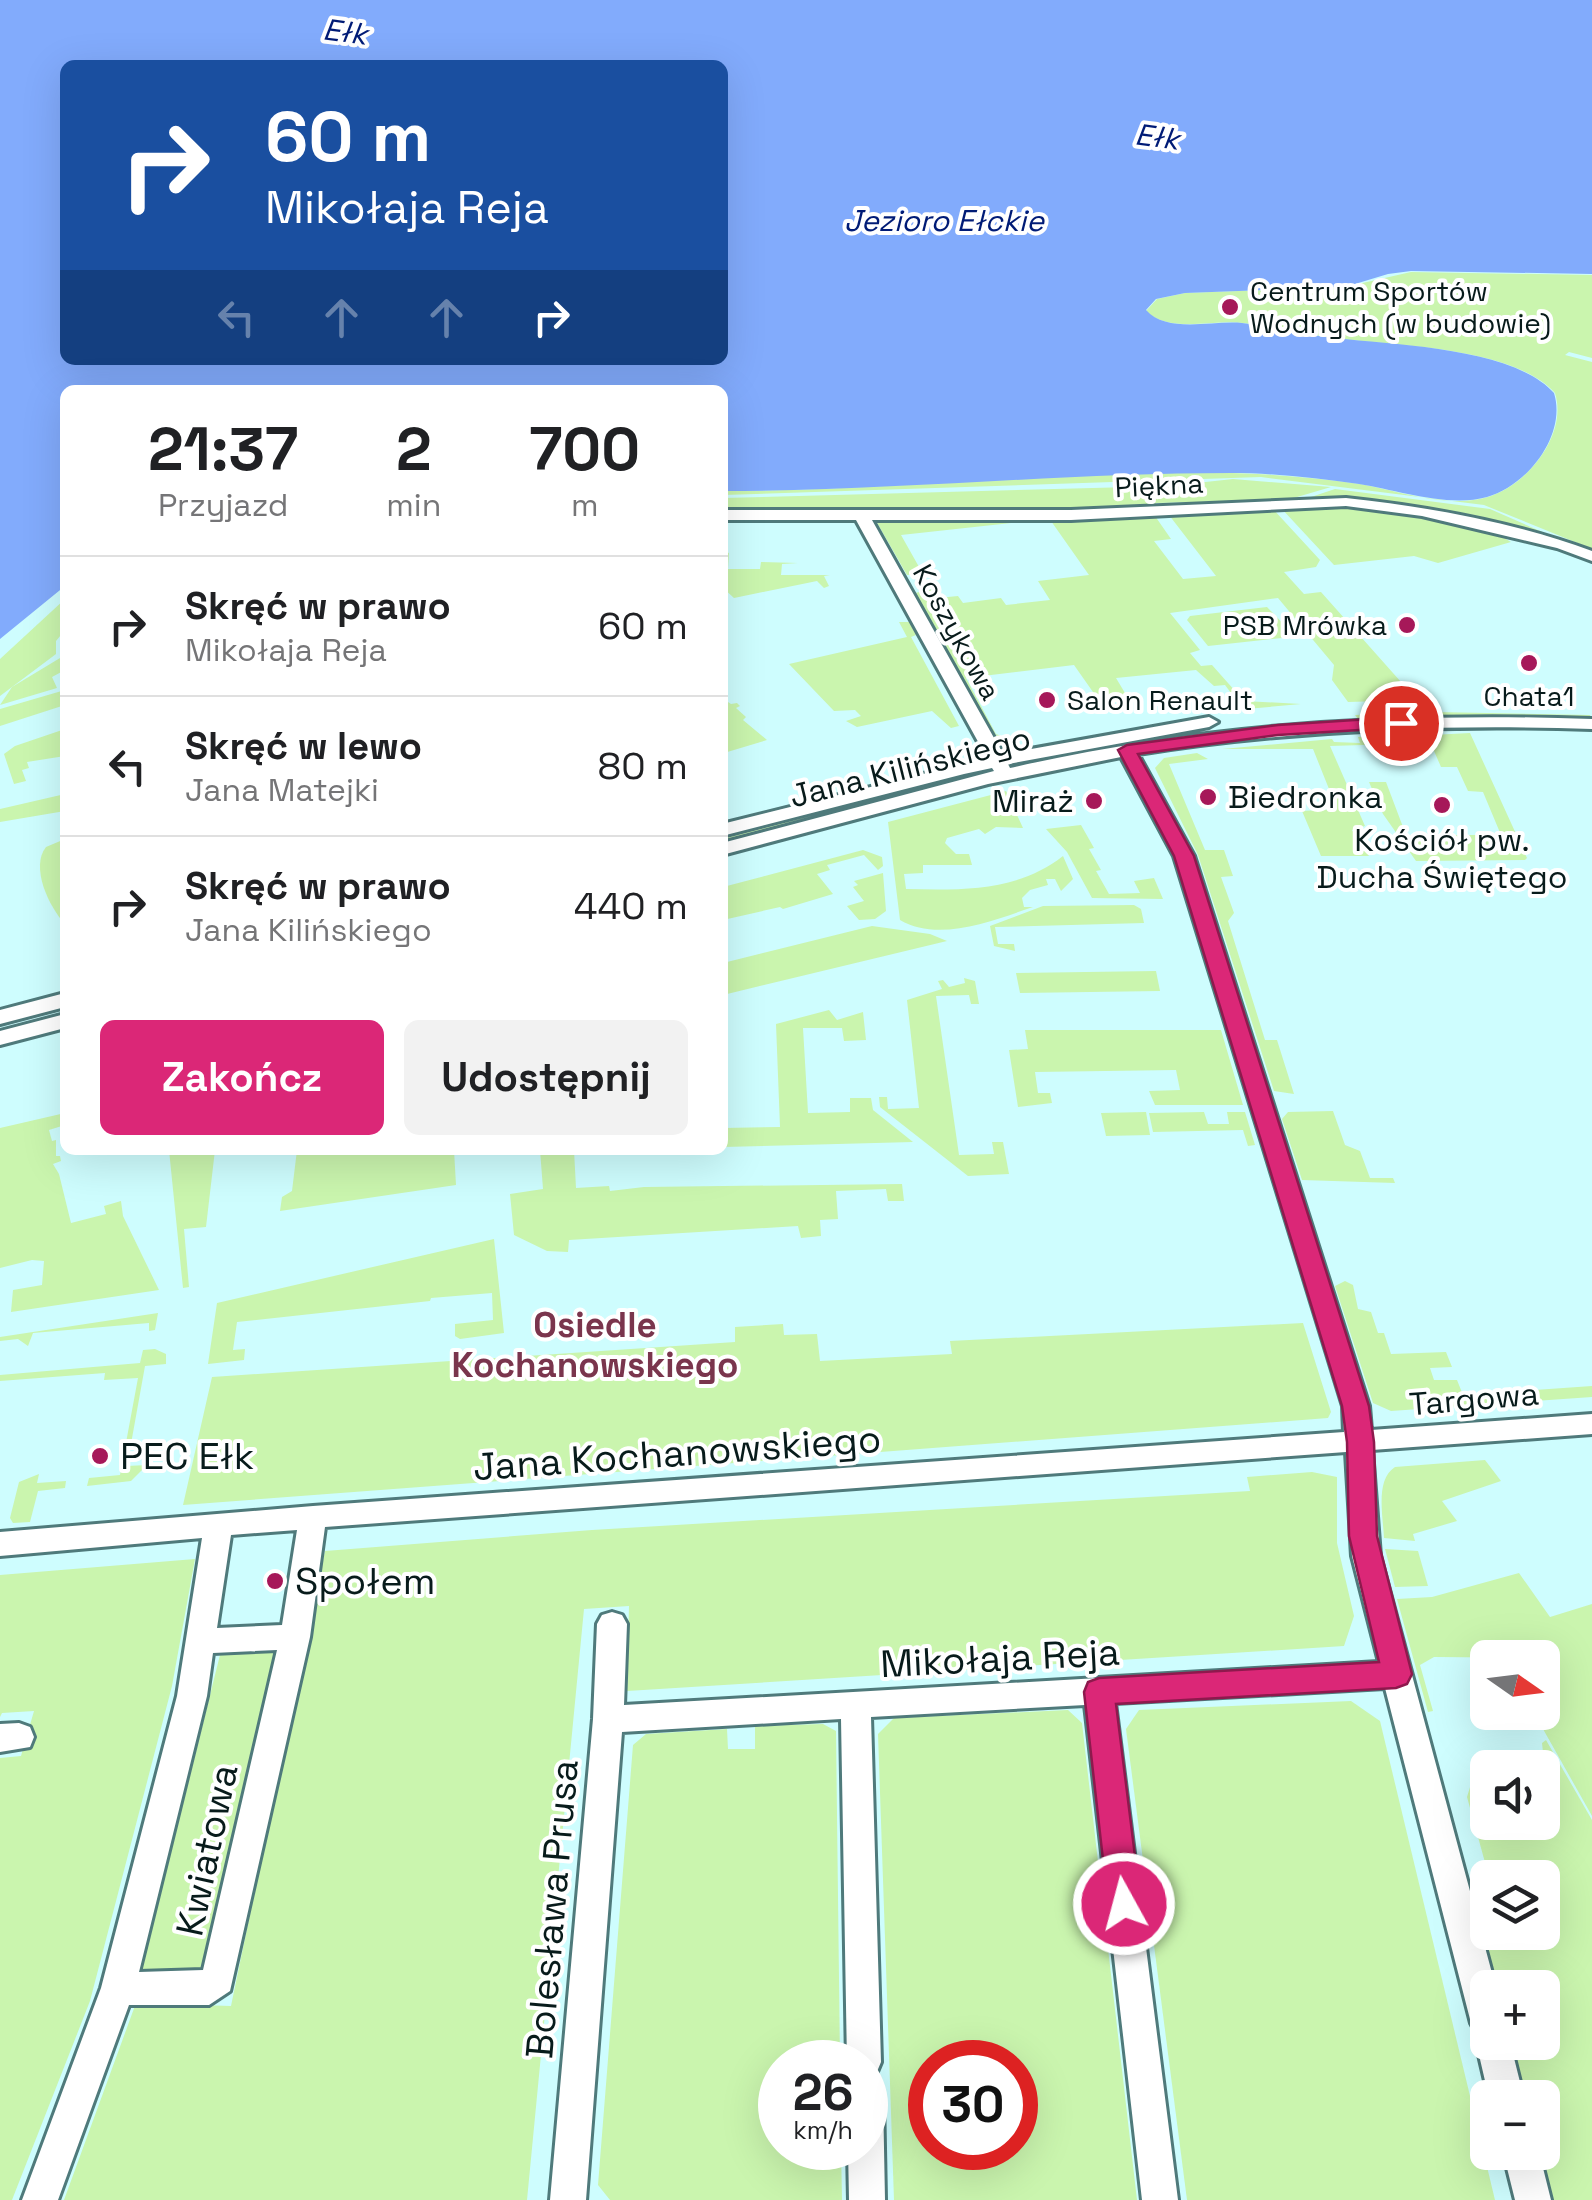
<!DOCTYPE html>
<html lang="pl">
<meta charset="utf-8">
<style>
body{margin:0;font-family:"Space Grotesk",sans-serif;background:#f2f2f2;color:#202124;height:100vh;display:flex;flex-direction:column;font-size:38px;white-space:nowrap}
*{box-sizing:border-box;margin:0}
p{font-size:32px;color:#757577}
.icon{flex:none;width:55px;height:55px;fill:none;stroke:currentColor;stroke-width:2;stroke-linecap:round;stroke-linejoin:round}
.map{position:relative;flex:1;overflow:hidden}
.details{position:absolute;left:60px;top:385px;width:668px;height:770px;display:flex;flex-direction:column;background:#fff;border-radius:15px;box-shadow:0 10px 40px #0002}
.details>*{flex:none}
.hud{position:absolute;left:60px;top:60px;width:668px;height:305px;border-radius:15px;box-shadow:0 10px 40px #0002;background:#1a4fa0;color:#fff;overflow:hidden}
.needle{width:65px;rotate:104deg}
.tools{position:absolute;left:1470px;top:1640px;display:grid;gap:20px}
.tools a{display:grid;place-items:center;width:90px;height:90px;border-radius:15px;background:#fff;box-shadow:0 10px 40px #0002;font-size:50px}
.speed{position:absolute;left:758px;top:2040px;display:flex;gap:20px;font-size:50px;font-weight:700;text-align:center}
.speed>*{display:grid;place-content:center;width:130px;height:130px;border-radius:50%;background:#fff;box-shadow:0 10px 40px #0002;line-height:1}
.speed small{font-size:25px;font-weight:400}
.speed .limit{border:15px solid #d22;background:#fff;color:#111}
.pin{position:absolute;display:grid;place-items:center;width:85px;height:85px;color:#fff;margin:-42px;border:5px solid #fff;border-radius:50%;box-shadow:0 2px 10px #0007}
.me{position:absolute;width:110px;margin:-55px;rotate:353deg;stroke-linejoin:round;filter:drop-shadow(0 0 8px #0008)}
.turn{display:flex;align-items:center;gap:35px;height:210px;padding:0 40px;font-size:45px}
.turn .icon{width:130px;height:130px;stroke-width:2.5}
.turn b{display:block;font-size:70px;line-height:85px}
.lanes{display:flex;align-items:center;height:95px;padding:0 40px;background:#0003;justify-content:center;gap:50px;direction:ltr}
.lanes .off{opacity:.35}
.eta{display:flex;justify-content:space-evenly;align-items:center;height:170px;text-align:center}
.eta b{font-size:60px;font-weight:800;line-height:70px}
.action{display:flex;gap:20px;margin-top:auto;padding:20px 40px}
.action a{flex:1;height:115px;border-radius:15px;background:#db2777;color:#fff;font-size:40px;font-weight:800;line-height:115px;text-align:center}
.action a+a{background:#f2f2f2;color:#202124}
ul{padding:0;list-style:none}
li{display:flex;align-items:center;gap:30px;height:140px;padding:0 40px;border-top:2px solid #e0e0e0}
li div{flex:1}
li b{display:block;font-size:38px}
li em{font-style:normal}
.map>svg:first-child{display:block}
.green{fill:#caf5ae;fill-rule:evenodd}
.water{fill:#82abfc;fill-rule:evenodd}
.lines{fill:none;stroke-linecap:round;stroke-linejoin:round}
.minor-casing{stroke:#4f7a7b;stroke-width:6}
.minor{fill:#fff;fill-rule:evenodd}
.route{fill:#db2777;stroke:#8e194d;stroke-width:2.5}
.poi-dot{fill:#a61859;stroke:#fff;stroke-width:4}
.labels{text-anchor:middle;stroke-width:8;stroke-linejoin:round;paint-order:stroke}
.far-poi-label{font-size:28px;fill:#081b1b;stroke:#fff;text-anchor:start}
.far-street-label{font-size:28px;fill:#081b1b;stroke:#fff}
.far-water-label{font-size:30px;font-style:italic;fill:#001b76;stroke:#fff}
.street-label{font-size:32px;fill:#081b1b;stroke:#fff}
.poi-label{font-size:32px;fill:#081b1b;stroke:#fff;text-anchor:start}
.neighbourhood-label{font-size:35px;font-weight:bold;fill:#7a354d;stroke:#fff}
.near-street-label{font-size:38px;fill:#081b1b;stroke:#fff}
.near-poi-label{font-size:38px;fill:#081b1b;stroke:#fff;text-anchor:start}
</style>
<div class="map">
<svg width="1592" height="2200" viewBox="0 0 1592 2200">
<rect width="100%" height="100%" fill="#cefdfe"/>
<g class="green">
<path d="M 1411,272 L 1592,275 L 1592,358 L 1569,352 L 1565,355 L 1592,362 L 1592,549 L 1484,505 L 1261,477 L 723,495 L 723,491 C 892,491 1062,470 1232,473 C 1274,474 1318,478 1360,484 C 1399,491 1449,509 1488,497 C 1528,485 1568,434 1555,393 C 1515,348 1401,346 1342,339 C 1309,335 1276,327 1243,323 C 1213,319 1169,334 1146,311 L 1157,299 L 1185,293 L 1345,287 Z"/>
<path d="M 1233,479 L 1331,487 L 1287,500 L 1156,503 L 1157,508 L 1103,511 L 723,512 L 723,498 L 1169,486 Z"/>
<path d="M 1335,489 L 1490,509 L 1563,541 L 1410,506 L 1305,499 Z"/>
<path d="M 1328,507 L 1414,515 L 1499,535 L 1511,542 L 1438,563 L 1414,556 L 1334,565 L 1281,508 Z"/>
<path d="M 1273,509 L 1320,560 L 1316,567 L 1284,572 L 1304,594 L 1321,592 L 1417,700 L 1348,702 L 1332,680 L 1334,665 L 1278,598 L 1170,613 L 1200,650 L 1190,653 L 1201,666 L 1212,665 L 1244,701 L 1301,704 L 1235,710 L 1231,707 L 1240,705 L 1225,685 L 1214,686 L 1196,670 L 1116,678 L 1128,698 L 1100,702 L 1074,665 L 966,678 L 996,734 L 1014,741 C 997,743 992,730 984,718 L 915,593 L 933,589 L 938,598 L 958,596 L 963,603 L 1001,598 L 1006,605 L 1050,600 L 1038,581 L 1089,575 L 1051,521 L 1155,516 L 1171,539 L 1154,541 L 1183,579 L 1216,576 L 1169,515 Z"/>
<path d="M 1038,520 L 901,535 L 923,574 L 907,575 L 876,521 Z"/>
<path d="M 722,550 L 729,553 L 728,569 L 760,569 L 761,562 L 798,563 L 782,564 L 781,575 L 830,575 L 824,576 L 829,586 L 824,588 L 817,581 L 734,598 L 723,588 Z"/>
<path d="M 65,599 L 65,630 L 56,641 L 56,654 L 0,696 L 0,659 Z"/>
<path d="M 1267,607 L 1292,633 L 1291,637 L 1208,646 L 1187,620 L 1190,616 Z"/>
<path d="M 899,622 L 909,622 L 916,635 L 911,637 L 959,726 L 951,728 L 932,711 L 857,727 L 846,721 L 861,716 L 855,710 L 834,711 L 789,664 L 907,637 Z"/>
<path d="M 65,655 L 65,670 L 52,677 L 57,688 L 0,705 L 12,687 Z"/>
<path d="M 65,690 L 65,705 L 0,726 L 0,709 Z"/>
<path d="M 722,698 L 731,704 L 737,703 L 740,706 L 736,708 L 746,717 L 743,720 L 767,740 L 724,753 L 723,756 Z"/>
<path d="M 1434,712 L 1590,715 L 1591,719 L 1358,719 L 1355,715 Z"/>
<path d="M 65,729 L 65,756 L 27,762 L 29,768 L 22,770 L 26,781 L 14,784 L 4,754 L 15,746 Z"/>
<path d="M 1470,733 L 1527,858 L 1525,860 L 1416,861 L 1383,814 L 1369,782 L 1386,782 L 1406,835 L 1501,835 L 1483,792 L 1468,791 L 1457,767 L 1441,767 L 1431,744 L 1417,744 L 1413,736 Z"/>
<path d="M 1400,734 L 1403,740 L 1396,744 L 1330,746 L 1365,826 L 1352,830 L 1369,856 L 1321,856 L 1302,811 L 1337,809 L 1313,749 L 1222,749 L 1332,739 L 1334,742 L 1360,743 L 1358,737 Z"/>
<path d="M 1197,753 L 1208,759 L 1169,764 L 1205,850 L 1224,850 L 1233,876 L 1221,877 L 1234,913 L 1228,921 L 1265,1040 L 1277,1040 L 1294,1094 L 1274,1091 L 1198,855 L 1155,768 L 1164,758 Z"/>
<path d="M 960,775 L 961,777 L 723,843 L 723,836 Z"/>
<path d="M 1006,791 L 1023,828 L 996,827 L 985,834 L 979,829 L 947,838 L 945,843 L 956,854 L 969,854 L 972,865 L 923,865 L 923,873 L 904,874 L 906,889 C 962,890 1017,892 1063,856 L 1073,879 L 1061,891 L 1055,879 L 1046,879 L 1048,885 L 1030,890 L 1022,898 L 1024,907 L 1033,907 C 994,920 939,943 900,920 L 888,822 Z"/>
<path d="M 65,794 L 65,811 L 0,822 L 0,809 Z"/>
<path d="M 1081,825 L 1094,848 L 1089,849 L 1101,870 L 1096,871 L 1109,894 L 1140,893 L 1134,881 L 1154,878 L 1163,899 L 1092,898 L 1067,852 L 1046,829 Z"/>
<path d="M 65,839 L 65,924 C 49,907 30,867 46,847 Z"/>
<path d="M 863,850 L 882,857 L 883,866 L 878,870 L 864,855 L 827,865 L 830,870 L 817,874 L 833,894 L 783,909 L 780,907 L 723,920 L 723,887 Z"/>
<path d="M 883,873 L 886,911 L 875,919 L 859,920 L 847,906 L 864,901 L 853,887 L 858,885 L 854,881 Z"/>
<path d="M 1134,905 L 1141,909 L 1144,923 L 995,927 L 998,944 L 1014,944 L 1015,951 L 994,946 L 990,926 L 1043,906 Z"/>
<path d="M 872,926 L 930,934 L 947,941 L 723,995 L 723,963 Z"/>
<path d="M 1156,971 L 1160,991 L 1020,993 L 1016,973 Z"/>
<path d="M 964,978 L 975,981 L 979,1004 L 971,1004 L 969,995 L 936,996 L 959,1155 L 994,1154 L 992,1142 L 1003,1142 L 1009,1174 L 968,1176 L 880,1107 L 879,1097 L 887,1097 L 888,1109 L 919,1108 L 907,1000 L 942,989 L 938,981 L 943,980 L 949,987 L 965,983 Z"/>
<path d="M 829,1010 L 837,1020 L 863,1012 L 866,1040 L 844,1041 L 842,1028 L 803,1028 L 808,1113 L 850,1112 L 850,1098 L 871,1098 L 873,1110 L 913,1142 L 723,1147 L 723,1128 L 780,1127 L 776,1024 Z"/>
<path d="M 1025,1030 L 1221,1030 L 1243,1105 L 1155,1105 L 1149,1091 L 1180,1090 L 1176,1070 L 1035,1072 L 1038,1093 L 1050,1093 L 1052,1103 L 1018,1107 L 1009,1050 L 1028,1049 Z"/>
<path d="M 1333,1111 L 1345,1145 L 1360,1151 L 1370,1178 L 1393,1178 L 1395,1183 L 1302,1180 L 1282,1119 L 1288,1112 Z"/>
<path d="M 1146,1112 L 1150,1135 L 1106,1136 L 1101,1113 Z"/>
<path d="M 1204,1112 L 1208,1124 L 1229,1124 L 1227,1112 L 1245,1112 L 1255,1145 L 1248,1146 L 1243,1130 L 1153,1132 L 1149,1113 Z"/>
<path d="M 65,1113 L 65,1125 L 49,1130 L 52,1141 L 56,1140 L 56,1156 L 60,1156 L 61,1161 L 53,1164 L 59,1174 L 71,1223 L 106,1214 L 104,1206 L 121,1201 L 123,1216 L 159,1290 L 11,1312 L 13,1290 L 42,1285 L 44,1261 L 32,1260 L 0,1268 L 0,1128 Z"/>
<path d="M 169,1150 L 215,1150 L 206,1227 L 184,1229 L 189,1287 L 183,1288 Z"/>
<path d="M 297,1150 L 454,1150 L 456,1185 L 280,1211 L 282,1197 L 292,1191 Z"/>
<path d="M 540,1150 L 574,1150 L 576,1188 L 609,1186 L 610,1191 L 644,1187 L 902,1184 L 904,1201 L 888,1201 L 886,1189 L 836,1191 L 838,1219 L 820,1220 L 821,1236 L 801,1238 L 798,1226 L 569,1240 L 568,1252 L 547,1251 L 514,1235 L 510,1194 L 543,1189 Z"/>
<path d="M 494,1239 L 504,1333 L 460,1339 L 455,1336 L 455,1324 L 493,1320 L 492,1293 L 431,1298 L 430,1301 L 237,1322 L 233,1350 L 245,1349 L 244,1360 L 208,1364 L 217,1303 Z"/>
<path d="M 1345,1281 L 1353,1285 L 1358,1309 L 1371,1312 L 1378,1333 L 1384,1333 L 1391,1354 L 1446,1352 L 1452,1367 L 1430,1368 L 1434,1380 L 1457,1380 L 1463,1395 L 1592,1386 L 1592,1397 L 1391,1411 L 1373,1403 L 1335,1286 Z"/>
<path d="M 158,1313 L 155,1330 L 149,1331 L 149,1323 L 33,1333 L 28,1346 L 18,1339 L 0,1341 L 0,1337 Z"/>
<path d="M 1303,1323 L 1331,1412 L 1328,1418 L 183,1505 L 212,1377 L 735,1342 L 735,1327 L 783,1324 L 784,1335 L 817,1334 L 820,1361 L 952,1354 L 950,1341 Z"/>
<path d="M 155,1349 L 166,1354 L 166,1364 L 145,1366 L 127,1466 L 147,1465 L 131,1481 L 87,1486 L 89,1478 L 120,1475 L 138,1378 L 104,1380 L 105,1373 L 0,1381 L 0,1375 L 140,1363 L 143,1350 Z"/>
<path d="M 1485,1460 L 1501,1481 L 1442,1501 L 1457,1521 L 1413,1534 L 1415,1541 L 1384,1538 C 1383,1515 1375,1480 1395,1467 Z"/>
<path d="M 1312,1472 L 1337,1477 L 1337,1543 L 1354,1616 L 1344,1646 L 627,1691 L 629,1606 L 584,1609 L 527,2200 L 64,2200 L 136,2003 L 231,2006 L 325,1551 L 592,1530 L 1250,1491 L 1247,1477 Z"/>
<path d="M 39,1474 L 37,1483 L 66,1481 L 65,1488 L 38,1491 L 30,1522 L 13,1523 L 10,1518 L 19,1482 Z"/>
<path d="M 1385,1549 L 1418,1551 L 1428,1586 L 1395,1587 Z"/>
<path d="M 195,1559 L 172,1686 L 90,2001 L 12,2200 L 0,2200 L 0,1758 L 21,1756 L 34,1711 L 2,1713 L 0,1717 L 0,1575 Z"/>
<path d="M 1519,1573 L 1550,1617 L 1592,1604 L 1592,1816 L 1534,1713 L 1542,1712 L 1542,1658 L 1434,1657 L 1420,1665 L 1433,1711 L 1428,1712 L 1397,1599 L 1432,1597 Z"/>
<path d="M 222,1647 L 282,1649 L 209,1970 L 140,1976 Z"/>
<path d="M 1351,1701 L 1380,1721 L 1495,2200 L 1187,2200 L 1126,1729 L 1139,1710 Z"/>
<path d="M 1068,1710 L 1082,1723 L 1137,2200 L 894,2200 L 878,1734 L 894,1718 ZM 1015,2062 L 1015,2148 L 930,2148 L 930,2062 Z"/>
<path d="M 823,1724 L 836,1731 L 840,2062 L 780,2062 L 780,2148 L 841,2148 L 842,2200 L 610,2200 L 598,2185 L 633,1745 L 646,1734 L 727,1729 L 728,1749 L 755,1749 L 755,1726 Z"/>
<path d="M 1546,1740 L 1592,1820 L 1592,2200 L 1550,2200 L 1538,2153 L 1542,2152 L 1542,2098 L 1523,2097 L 1509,2043 L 1542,2042 L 1542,1988 L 1494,1987 L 1477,1923 L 1487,1901 L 1488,1932 L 1542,1932 L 1542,1878 L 1489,1877 L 1467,1797 L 1474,1774 L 1487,1768 L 1488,1822 L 1542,1822 L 1542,1768 L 1489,1767 L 1526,1767 L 1544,1762 L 1542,1743 Z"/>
</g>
<path class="water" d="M 0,0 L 1592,0 L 1592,274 L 1411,271 L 1388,274 L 1345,287 L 1185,293 L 1156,299 L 1146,310 C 1167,334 1213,320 1242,323 C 1270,326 1298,334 1326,337 C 1388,345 1512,346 1554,393 C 1567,435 1527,486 1487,497 C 1448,508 1398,490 1359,484 C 1317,478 1273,473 1231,473 C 1061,473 892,491 723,491 L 722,390 L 65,390 L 62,452 L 65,462 L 65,586 L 0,639 ZM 65,65 L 722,65 L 722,360 L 65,360 Z"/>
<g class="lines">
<defs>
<g id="minor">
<path d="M 1346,498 C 1429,507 1514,522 1592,551 L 1592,561 L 1557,548 L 1422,516 L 1346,506 L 1071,520 L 872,520 L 1003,754 L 1209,717 L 1218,722 L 1209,727 L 1008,764 L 1010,768 C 1202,724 1396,712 1592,719 L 1592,729 C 1440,724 1289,730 1138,754 L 1194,856 L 1369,1406 L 1371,1430 L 1592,1414 L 1592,1434 L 1372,1450 L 1380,1556 L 1496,1988 L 1488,1988 L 1488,2042 L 1510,2042 L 1524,2098 L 1489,2098 L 1476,2042 L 1478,2036 L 1471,2023 L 1385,1688 L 1115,1703 L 1178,2200 L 1142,2200 L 1085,1705 L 871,1717 L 881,2062 L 876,2074 L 866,2079 L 877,2084 L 883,2096 L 885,2200 L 849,2200 L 848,2148 L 865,2148 L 865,2062 L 847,2062 L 841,1719 L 622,1732 L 586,2200 L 550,2200 L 593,1719 L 597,1624 L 602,1615 L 612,1612 L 622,1615 L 627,1624 L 624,1705 L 1379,1662 L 1352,1556 L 1346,1452 L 325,1527 L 310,1637 L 230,1991 L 209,2005 L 129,2005 L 58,2200 L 22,2200 L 101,1988 L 177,1696 L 202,1538 L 0,1556 L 0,1532 L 313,1506 L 1344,1432 L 1343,1406 L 1174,856 L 1121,757 L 988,784 L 722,855 L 722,843 L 994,771 L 992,768 L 964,774 L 722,836 L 722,824 L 987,758 L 856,520 L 722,520 L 722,510 L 1071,510 ZM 297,1530 L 282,1625 L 217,1628 L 231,1535 ZM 277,1650 L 203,1970 L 139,1972 L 207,1696 L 213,1653 Z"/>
<path d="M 65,993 L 65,1007 L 0,1024 L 0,1010 Z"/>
<path d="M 65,1014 L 65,1028 L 0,1045 L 0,1031 Z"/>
<path d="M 19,1723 L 30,1727 L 34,1737 L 30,1747 L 0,1752 L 0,1724 Z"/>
<path d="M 1503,2152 L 1539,2152 L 1551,2200 L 1515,2200 Z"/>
</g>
</defs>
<use href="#minor" class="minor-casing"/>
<use href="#minor" class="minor"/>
</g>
<path class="route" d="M 1401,717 L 1408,719 L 1408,727 L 1278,735 L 1138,754 L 1194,856 L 1369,1406 L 1374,1442 L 1377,1536 L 1412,1674 L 1407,1684 L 1396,1688 L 1116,1704 L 1141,1904 L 1136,1915 L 1124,1920 L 1113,1915 L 1108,1904 L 1084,1692 L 1088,1682 L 1099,1678 L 1379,1662 L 1349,1536 L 1347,1442 L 1342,1406 L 1174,856 L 1118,750 L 1127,745 L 1278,725 Z"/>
<g class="poi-dot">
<circle cx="1230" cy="307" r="10"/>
<circle cx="1407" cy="625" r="10"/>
<circle cx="1529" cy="663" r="10"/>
<circle cx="1047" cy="700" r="10"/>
<circle cx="1208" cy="797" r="10"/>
<circle cx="1094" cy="801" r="10"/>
<circle cx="1442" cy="805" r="10"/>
<circle cx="100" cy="1456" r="10"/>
<circle cx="275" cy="1581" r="10"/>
</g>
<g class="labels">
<g class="far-poi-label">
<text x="1250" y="301">Centrum Sportów<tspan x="1250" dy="32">Wodnych (w budowie)</tspan></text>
<text x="1387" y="635" text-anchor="end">PSB Mrówka</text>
<text x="1529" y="706" text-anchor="middle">Chata1</text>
<text x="1067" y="710">Salon Renault</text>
</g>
<g class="far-street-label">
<text transform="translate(1159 485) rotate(-3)" y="10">Piękna</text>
<text transform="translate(957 632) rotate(61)" y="10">Koszykowa</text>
</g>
<g class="far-water-label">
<text transform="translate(345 32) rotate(7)" y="10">Ełk</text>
<text transform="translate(1157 137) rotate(7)" y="10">Ełk</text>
<text x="944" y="231">Jezioro Ełckie</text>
</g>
<g class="street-label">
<text transform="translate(910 767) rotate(-14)" y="11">Jana Kilińskiego</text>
<text transform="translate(1474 1399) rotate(-5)" y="11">Targowa</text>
</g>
<g class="poi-label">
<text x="1228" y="808">Biedronka</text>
<text x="1074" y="812" text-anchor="end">Miraż</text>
<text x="1442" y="851" text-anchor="middle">Kościół pw.<tspan x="1442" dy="37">Ducha Świętego</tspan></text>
</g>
<g class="neighbourhood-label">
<text x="595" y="1337">Osiedle<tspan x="595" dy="40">Kochanowskiego</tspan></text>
</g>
<g class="near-street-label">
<text transform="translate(677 1453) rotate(-4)" y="13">Jana Kochanowskiego</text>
<text transform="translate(1000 1658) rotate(-3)" y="13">Mikołaja Reja</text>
<text transform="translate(207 1850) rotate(-78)" y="13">Kwiatowa</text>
<text transform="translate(552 1909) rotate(-85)" y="13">Bolesława Prusa</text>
</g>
<g class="near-poi-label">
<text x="120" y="1469">PEC Ełk</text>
<text x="295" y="1594">Społem</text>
</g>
</g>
</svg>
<div class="tools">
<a><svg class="needle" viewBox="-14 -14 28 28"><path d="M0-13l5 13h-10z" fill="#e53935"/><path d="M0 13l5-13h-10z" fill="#757577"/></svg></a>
<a><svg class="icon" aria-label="sound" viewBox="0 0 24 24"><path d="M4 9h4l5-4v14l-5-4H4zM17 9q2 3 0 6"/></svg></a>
<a><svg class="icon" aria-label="layers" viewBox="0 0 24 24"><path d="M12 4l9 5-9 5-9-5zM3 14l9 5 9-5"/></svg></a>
<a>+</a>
<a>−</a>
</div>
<div class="speed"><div>26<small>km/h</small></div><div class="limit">30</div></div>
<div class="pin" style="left:1401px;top:723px;background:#d93025"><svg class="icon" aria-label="arrive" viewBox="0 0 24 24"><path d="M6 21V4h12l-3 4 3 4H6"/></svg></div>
<svg class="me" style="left:1124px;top:1904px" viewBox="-20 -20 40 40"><circle r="17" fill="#db2777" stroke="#fff" stroke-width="3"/><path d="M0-11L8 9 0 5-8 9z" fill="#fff"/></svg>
<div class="hud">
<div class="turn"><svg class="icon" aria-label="right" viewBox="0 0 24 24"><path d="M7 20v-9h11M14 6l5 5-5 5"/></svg><div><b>60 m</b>Mikołaja Reja</div></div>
<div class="lanes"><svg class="icon off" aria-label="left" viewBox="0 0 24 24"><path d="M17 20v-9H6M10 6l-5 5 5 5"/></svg><svg class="icon off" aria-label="ahead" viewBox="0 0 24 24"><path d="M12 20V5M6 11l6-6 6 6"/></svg><svg class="icon off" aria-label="ahead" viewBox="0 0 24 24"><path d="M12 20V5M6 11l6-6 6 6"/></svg><svg class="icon" aria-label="right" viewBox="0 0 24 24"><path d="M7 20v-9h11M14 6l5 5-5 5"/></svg></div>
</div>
<section class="details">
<div class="eta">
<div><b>21:37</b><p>Przyjazd</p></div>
<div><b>2</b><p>min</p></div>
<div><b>700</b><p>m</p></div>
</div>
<ul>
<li><svg class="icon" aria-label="right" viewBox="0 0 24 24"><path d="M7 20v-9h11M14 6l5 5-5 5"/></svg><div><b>Skręć w prawo</b><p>Mikołaja Reja</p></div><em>60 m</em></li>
<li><svg class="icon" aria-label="left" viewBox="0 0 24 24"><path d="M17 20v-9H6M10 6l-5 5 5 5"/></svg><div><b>Skręć w lewo</b><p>Jana Matejki</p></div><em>80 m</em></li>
<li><svg class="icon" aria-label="right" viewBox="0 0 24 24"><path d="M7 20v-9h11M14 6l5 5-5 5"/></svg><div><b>Skręć w prawo</b><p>Jana Kilińskiego</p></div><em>440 m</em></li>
</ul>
<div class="action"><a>Zakończ</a><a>Udostępnij</a></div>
</section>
</div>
